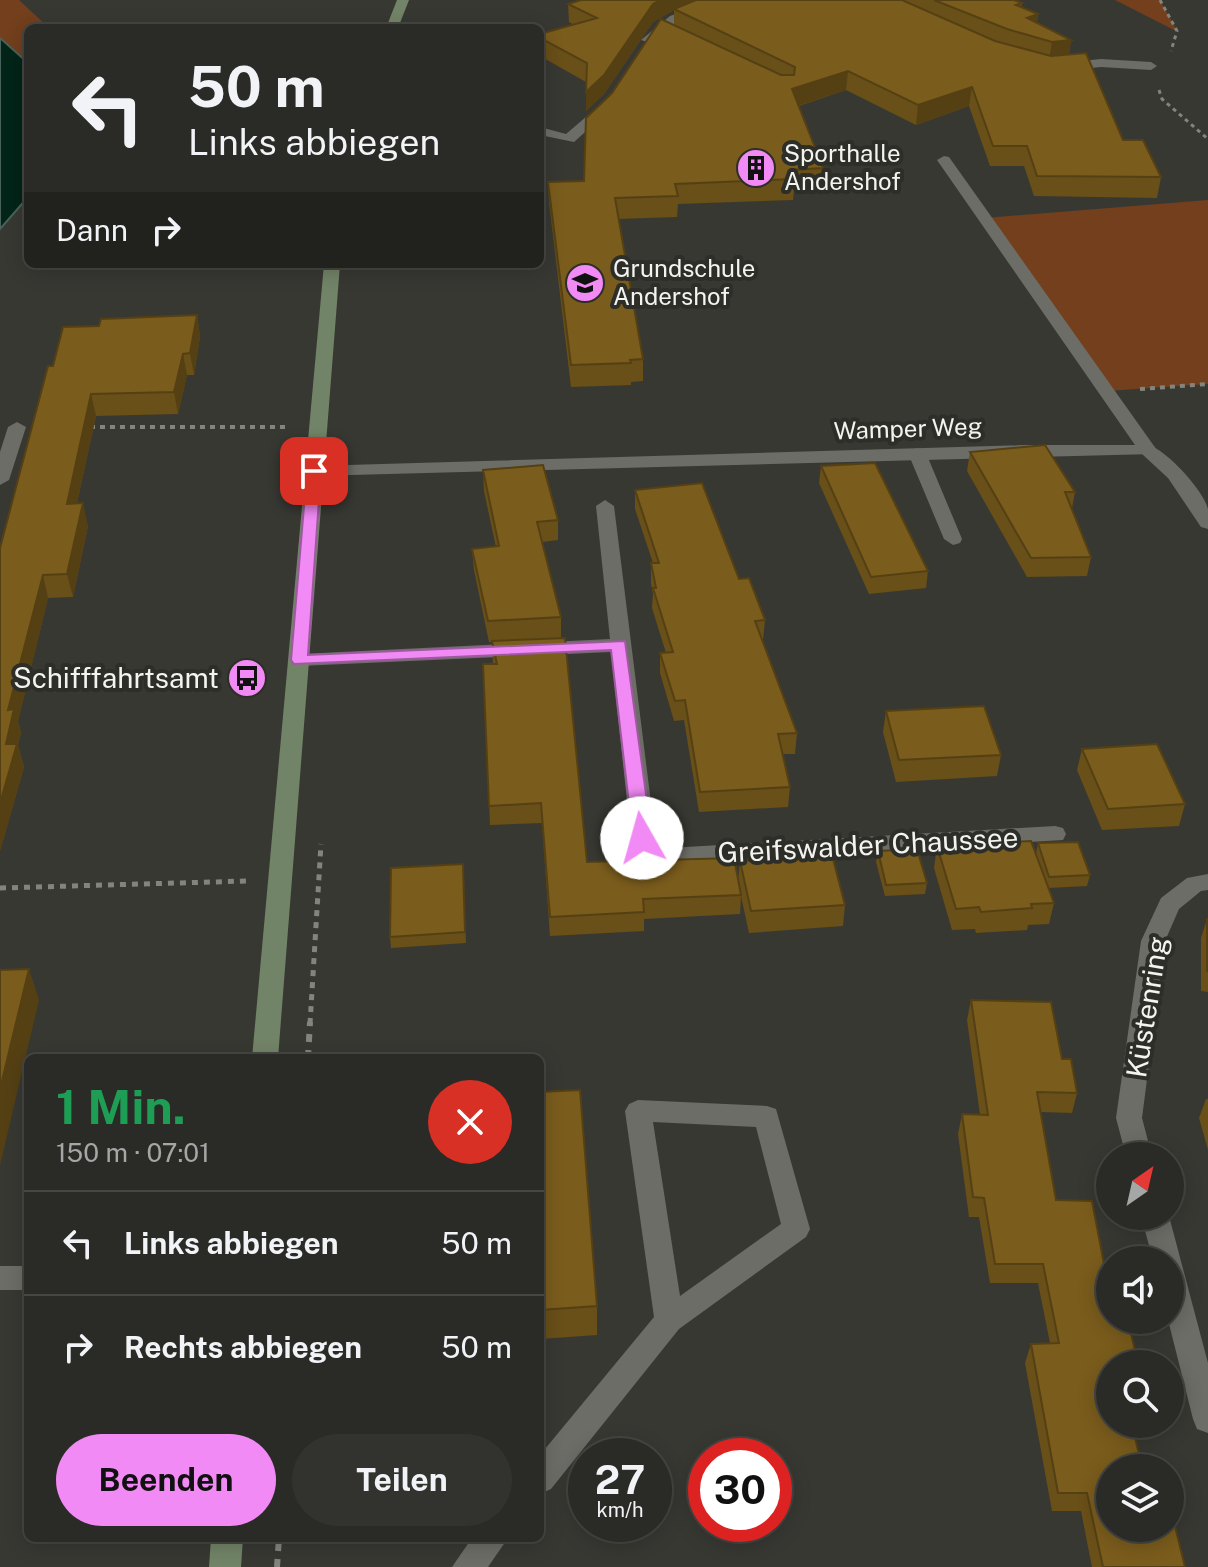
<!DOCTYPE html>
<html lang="de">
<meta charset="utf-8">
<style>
body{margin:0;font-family:"Public Sans",sans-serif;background:#32322e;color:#f1f3f6;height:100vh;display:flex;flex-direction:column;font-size:30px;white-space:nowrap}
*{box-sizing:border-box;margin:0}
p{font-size:26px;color:#a5a7a7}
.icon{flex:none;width:44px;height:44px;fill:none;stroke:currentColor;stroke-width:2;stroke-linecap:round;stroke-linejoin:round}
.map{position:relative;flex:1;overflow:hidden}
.sheet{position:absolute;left:24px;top:1054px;width:520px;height:488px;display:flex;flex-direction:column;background:#2a2a26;border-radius:12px;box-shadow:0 4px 20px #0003,0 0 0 2px #464643}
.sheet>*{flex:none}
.top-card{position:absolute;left:24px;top:24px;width:520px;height:244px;border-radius:12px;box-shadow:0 4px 20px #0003,0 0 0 2px #464643;background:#2a2a26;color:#f1f3f6;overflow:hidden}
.needle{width:52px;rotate:34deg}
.tools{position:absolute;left:1096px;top:1142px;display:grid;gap:16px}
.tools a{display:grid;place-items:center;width:88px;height:88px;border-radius:50%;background:#2a2a26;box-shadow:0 4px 20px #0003,0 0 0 2px #464643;font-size:40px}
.speed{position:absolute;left:568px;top:1438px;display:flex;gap:16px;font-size:40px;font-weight:700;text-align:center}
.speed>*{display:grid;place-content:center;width:104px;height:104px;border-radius:50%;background:#2a2a26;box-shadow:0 4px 20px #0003,0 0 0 2px #464643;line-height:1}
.speed small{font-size:20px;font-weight:400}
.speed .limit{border:12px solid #d22;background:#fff;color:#111}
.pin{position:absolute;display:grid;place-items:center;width:68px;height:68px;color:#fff;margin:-34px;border-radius:16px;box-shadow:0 4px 12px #0006}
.me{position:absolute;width:88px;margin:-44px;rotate:353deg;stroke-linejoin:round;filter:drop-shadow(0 0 6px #0008)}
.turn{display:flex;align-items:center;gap:28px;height:168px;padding:0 32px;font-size:36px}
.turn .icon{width:104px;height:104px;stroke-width:2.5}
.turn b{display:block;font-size:56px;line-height:68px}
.then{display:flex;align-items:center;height:76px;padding:0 32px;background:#0003;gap:16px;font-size:30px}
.round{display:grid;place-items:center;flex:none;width:84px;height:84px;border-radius:42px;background:#32322e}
.headline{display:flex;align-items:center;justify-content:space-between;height:136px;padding:0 32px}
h1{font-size:48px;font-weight:700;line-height:60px;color:#1e9e55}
.primary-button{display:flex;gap:16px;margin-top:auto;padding:16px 32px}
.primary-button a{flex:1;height:92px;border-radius:48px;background:#f18af4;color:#111;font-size:32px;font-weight:700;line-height:92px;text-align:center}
.primary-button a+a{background:#32322e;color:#f1f3f6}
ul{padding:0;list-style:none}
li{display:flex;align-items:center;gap:24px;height:104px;padding:0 32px;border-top:2px solid #464643}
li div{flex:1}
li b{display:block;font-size:30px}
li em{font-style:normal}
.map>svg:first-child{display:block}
.green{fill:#733f1c}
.water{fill:#022419;stroke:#4a6259;stroke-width:2}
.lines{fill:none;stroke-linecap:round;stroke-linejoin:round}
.path-far3{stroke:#84847f;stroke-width:3;stroke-dasharray:4 4;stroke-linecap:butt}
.path-far2{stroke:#84847f;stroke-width:4;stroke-dasharray:5 5;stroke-linecap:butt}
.path-far1{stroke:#84847f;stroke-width:5;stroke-dasharray:6 6;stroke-linecap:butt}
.path{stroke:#84847f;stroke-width:6;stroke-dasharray:8 8;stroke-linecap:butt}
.service{fill:#6d6d67;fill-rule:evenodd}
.minor{fill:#6d6d67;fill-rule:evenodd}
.secondary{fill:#728468;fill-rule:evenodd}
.wall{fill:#694f18}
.shaded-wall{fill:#554014}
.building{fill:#7a5c1c;stroke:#554014;stroke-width:2}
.route{fill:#f18af4;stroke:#9d5a9f;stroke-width:2}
.labels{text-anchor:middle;stroke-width:8;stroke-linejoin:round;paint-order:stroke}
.far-poi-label{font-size:24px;fill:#f3f3ef;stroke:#2e2e29;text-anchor:start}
.far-street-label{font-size:24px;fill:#f3f3ef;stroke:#2e2e29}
.poi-label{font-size:28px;fill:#f3f3ef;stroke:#2e2e29;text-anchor:end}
.street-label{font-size:28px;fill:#f3f3ef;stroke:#2e2e29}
</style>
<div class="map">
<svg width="1208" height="1567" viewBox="0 0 1208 1567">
<rect width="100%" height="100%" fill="#383833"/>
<g class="green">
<path d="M 0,0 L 19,0 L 49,28 L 28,28 L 28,63 L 0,38 Z"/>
<path d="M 1115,0 L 1160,0 L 1178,32 Z"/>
<path d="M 1208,200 L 1208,384 L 1107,391 L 985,218 Z"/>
</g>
<path class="water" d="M 0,38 L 28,63 L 28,197 L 0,229 Z"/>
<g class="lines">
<g class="path-far3">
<path d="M 1160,0 L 1177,31 L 1171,51"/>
<path d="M 1159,90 L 1162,99 L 1208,139"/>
</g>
<g class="path-far2">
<path d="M 1140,389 L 1208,384"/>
<path d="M 90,427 L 288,427"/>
</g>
<g class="path-far1">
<path d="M 0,888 L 247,881"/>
<path d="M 310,1024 L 321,844"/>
</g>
<g class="path">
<path d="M 308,1058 L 310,1022"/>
<path d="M 277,1567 L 279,1538"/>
</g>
<g class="service">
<path d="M 1148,445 C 1166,449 1204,491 1208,509 C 1208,515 1208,523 1208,529 L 1201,527 L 1168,478 L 1142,454 L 1139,450 L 1142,446 Z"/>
<path d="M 917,448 L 926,453 L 962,539 L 960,543 L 953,545 L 944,539 L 908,453 Z"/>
<path d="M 638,1100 L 767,1106 L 776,1109 L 810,1229 L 806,1237 L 679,1329 L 551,1489 L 540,1494 L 540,1455 L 654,1317 L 625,1111 L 629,1104 ZM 653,1122 L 756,1127 L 781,1224 L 680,1296 Z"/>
<path d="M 472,1538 L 508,1538 L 488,1567 L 452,1567 Z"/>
</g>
<g class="minor">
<path d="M 716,0 L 735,0 L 678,21 L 651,43 L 641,40 L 670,16 Z"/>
<path d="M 1101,59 L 1151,62 L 1157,66 L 1151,70 L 1101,67 L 1062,71 L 1056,67 L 1062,63 Z"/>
<path d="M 601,104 L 613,107 L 574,142 L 540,135 L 540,127 L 566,134 Z"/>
<path d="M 944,156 L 949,157 L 1154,446 L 1157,450 L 1154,454 L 314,476 L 305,471 L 314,466 L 1027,445 L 1135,445 L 937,160 Z"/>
<path d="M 17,422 L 26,427 L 9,480 L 0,485 L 0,452 L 8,427 Z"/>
<path d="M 605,500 L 614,506 L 656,843 L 668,848 L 1055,826 L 1063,828 L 1066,834 L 1063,840 L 667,864 L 640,855 L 631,838 L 611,652 L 300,666 L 290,660 L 300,654 L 610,639 L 596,506 Z"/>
<path d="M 1208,874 L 1208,890 L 1201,891 L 1179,909 L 1165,941 L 1142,1118 L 1152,1156 L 1126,1156 L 1116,1118 L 1141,941 L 1161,898 L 1187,878 Z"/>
<path d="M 1141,1216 L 1169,1216 L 1208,1363 L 1208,1433 L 1197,1429 L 1193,1419 L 1168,1320 L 1170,1260 L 1153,1260 Z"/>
<rect x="0" y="1266" width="28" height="24"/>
</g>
<g class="secondary">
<path d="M 397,0 L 409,0 L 398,28 L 386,28 Z"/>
<path d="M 324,264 L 340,264 L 278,1058 L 252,1058 Z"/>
<path d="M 211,1538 L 243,1538 L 241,1567 L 209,1567 Z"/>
</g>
</g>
<g class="wall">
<path d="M 581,0 L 1014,0 L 1022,3 L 1021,7 L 1038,14 L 1037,22 L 1071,40 L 1069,54 L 1123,140 L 1161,177 L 1157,198 L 1034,196 L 1024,166 L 990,166 L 969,106 L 916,125 L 846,90 L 799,106 L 823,168 L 822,189 L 794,190 L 793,200 L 678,204 L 677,217 L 618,219 L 643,359 L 643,381 L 631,382 L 631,385 L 571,387 L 549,202 L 548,182 L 584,181 L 612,93 L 674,25 L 674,10 L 653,22 L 604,94 L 586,111 L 586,82 L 540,56 L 540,34 L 574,25 L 569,22 L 568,4 Z"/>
<path d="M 197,315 L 200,337 L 194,375 L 187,375 L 178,414 L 96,416 L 77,503 L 88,526 L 73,597 L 48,598 L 18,721 L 21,733 L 18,745 L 24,767 L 0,851 L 53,366 L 99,326 Z"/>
<path d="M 970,452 L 1075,492 L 1072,508 L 1091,557 L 1087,576 L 1027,577 L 967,471 Z"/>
<path d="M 821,466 L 928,571 L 926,588 L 869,594 L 819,483 Z"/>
<path d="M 483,470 L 558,520 L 558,540 L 542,542 L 561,617 L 561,638 L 587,862 L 738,881 L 740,861 L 845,905 L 843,926 L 749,933 L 741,896 L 740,914 L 644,919 L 644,931 L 550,936 L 542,823 L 490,825 L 483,664 L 493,664 L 492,642 L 489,642 L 474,570 L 472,549 L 496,547 L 484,491 Z"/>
<path d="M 635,490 L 739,579 L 765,620 L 763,640 L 762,640 L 797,733 L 795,754 L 783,754 L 790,787 L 788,807 L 699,812 L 684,720 L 674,721 L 660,673 L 660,653 L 666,653 L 652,608 L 653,594 L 651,583 L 651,563 L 653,563 L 635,509 Z"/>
<path d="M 886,711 L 1001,755 L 997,776 L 896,782 L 883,732 Z"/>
<path d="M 1082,749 L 1185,804 L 1179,826 L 1102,830 L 1077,770 Z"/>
<path d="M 1038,843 L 1090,875 L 1087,886 L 1048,888 L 1054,903 L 1049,924 L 1028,925 L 1027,930 L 976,933 L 975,929 L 952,930 L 934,868 L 937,846 L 1036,854 Z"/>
<path d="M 878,851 L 927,883 L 925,894 L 885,896 L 876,862 Z"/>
<path d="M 463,864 L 466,943 L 391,948 L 390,937 Z"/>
<path d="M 1207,919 L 1208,919 L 1208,992 L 1201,991 L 1201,938 Z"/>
<path d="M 971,1000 L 1062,1059 L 1077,1093 L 1072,1113 L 1041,1112 L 1056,1200 L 1110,1364 L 1110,1468 L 1185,1567 L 1092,1567 L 1081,1511 L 1052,1511 L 1025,1363 L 1031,1344 L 1050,1343 L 1038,1283 L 990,1283 L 979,1217 L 969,1217 L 958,1134 L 962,1114 L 980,1115 L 967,1020 Z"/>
<path d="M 540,1092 L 597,1306 L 597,1335 L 540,1339 Z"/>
<path d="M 1206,1099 L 1208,1099 L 1208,1150 L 1199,1118 Z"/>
</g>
<g class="shaded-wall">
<path d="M 660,0 L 706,0 L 678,8 L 653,22 L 604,94 L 586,111 L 586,92 L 653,4 Z"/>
<path d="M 1038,14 L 1035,33 L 1027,18 Z"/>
<path d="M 1071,40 L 1068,59 L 1049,61 L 1052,42 Z"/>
<path d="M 848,71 L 846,90 L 791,108 L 792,89 Z"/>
<path d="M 972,87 L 969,106 L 916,125 L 918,105 Z"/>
<path d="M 197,315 L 200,337 L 194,375 L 190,353 Z"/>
<path d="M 183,354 L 187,375 L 178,414 L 174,392 Z"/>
<path d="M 91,394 L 96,416 L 72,526 L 67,504 Z"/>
<path d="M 83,503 L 88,526 L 73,597 L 67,574 Z"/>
<path d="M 43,575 L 48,598 L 18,721 L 21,733 L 18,745 L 24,767 L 0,851 L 0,803 L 8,710 Z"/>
<path d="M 29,969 L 39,1000 L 0,1165 L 0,1089 Z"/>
</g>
<g class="building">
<path d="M 581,0 L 660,0 L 653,4 L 604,75 L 586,92 L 587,63 L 540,38 L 540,34 L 597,18 L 568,4 Z"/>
<path d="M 696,0 L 902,0 L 995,41 L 1051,56 L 1086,53 L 1123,140 L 1143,140 L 1161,177 L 1037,176 L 1027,146 L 993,146 L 972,87 L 918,105 L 848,71 L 792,89 L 823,168 L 791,170 L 794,179 L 675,184 L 678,196 L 615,198 L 643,359 L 630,360 L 631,363 L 571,365 L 548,182 L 584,181 L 586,118 L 612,93 L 661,19 L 781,75 L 794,75 L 795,67 L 674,9 Z"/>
<path d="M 934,0 L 1014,0 L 1022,3 L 1016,5 L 1038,14 L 1027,18 L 1071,40 L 1052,42 L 1007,29 Z"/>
<path d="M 197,315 L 190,353 L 183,354 L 174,392 L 91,394 L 67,504 L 83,503 L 67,574 L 43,575 L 8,710 L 14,709 L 6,744 L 17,744 L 0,803 L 0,548 L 48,366 L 53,366 L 63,327 L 99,326 L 101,319 Z"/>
<path d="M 1045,445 L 1075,492 L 1065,492 L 1091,557 L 1031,558 L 970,452 Z"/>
<path d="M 875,463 L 928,571 L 871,577 L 821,466 Z"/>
<path d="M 543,465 L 558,520 L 537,522 L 561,617 L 488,621 L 472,549 L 499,546 L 483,470 Z"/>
<path d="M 702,483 L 739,579 L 749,578 L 765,620 L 755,621 L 797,733 L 778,734 L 790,787 L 700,792 L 685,700 L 675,701 L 660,653 L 673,652 L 653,588 L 656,588 L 651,563 L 659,563 L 635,490 Z"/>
<path d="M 565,638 L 587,862 L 734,858 L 741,895 L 643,899 L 644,912 L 550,917 L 541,803 L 489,806 L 483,664 L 497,664 L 492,641 Z"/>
<path d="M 984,706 L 1001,755 L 899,760 L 886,711 Z"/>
<path d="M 1157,744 L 1185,804 L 1108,809 L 1082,749 Z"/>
<path d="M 1031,841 L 1054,903 L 1031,904 L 1032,908 L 981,912 L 979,907 L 956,909 L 937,846 Z"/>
<path d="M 1078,842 L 1090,875 L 1049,877 L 1038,843 Z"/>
<path d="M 917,849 L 927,883 L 886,885 L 878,851 Z"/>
<path d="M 832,855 L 845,905 L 751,911 L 740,861 Z"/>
<path d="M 463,864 L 465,932 L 390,937 L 391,868 Z"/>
<rect x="1207" y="919" width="1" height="52"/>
<path d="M 29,969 L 0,1089 L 0,970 Z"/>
<path d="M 971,1000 L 1051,1002 L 1062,1059 L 1071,1059 L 1077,1093 L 1037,1092 L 1056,1200 L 1092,1201 L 1104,1264 L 1110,1264 L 1110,1320 L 1128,1320 L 1138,1364 L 1110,1364 L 1110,1424 L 1132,1424 L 1142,1468 L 1110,1468 L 1110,1528 L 1170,1528 L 1170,1506 L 1185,1567 L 1103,1567 L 1087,1493 L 1058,1493 L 1031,1344 L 1059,1343 L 1043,1264 L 995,1264 L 984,1198 L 973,1197 L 962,1114 L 988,1115 Z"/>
<path d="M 580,1090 L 597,1306 L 540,1310 L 540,1092 Z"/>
</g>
<path class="route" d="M 314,467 L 321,471 L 308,655 L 625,641 L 652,838 L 649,843 L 636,843 L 633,838 L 611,650 L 294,664 L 291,660 L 307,471 Z"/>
<defs>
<symbol id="building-disc" viewBox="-11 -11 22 22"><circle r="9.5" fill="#f18af4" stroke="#2e2e29"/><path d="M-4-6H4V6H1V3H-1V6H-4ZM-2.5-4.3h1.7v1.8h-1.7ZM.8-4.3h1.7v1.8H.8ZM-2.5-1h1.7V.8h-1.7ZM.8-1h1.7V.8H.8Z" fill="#111"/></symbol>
<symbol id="school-disc" viewBox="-11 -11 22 22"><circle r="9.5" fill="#f18af4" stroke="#2e2e29"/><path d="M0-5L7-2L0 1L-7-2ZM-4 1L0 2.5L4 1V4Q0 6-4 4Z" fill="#111"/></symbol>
<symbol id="bus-disc" viewBox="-11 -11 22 22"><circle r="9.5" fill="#f18af4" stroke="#2e2e29"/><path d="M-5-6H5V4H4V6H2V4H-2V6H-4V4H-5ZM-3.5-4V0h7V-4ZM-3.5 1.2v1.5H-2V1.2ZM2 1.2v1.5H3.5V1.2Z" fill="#111"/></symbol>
</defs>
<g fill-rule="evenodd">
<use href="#building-disc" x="734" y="146" width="44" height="44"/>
<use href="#school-disc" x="563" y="261" width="44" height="44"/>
<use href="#bus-disc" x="225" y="656" width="44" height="44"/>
</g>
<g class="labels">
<g class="far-poi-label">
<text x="784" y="162">Sporthalle<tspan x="784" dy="28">Andershof</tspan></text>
<text x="613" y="277">Grundschule<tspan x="613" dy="28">Andershof</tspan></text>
</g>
<g class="far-street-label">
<text transform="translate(908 429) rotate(-2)" y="8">Wamper Weg</text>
</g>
<g class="poi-label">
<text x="219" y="688">Schifffahrtsamt</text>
</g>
<g class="street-label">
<text transform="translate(868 845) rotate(-3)" y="10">Greifswalder Chaussee</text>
<text transform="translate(1147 1007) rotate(-81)" y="10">Küstenring</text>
</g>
</g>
</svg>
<div class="tools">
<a><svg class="needle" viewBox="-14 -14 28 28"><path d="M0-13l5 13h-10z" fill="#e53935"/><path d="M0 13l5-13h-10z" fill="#a5a7a7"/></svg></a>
<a><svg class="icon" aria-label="sound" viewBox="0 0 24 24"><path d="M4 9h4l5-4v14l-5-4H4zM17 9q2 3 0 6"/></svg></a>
<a><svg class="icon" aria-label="search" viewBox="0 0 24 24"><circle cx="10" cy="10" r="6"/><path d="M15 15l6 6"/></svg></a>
<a><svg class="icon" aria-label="layers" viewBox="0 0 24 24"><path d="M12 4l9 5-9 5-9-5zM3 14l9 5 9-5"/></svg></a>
</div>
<div class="speed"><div>27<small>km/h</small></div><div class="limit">30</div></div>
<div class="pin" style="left:314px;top:471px;background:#d93025"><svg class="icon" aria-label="arrive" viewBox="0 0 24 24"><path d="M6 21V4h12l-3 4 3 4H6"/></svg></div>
<svg class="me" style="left:642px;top:838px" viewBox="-20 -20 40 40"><circle r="19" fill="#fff"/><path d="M0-13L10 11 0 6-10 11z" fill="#f18af4"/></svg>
<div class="top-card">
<div class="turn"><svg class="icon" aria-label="left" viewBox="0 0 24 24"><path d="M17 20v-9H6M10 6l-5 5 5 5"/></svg><div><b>50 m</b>Links abbiegen</div></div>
<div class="then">Dann<svg class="icon" aria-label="right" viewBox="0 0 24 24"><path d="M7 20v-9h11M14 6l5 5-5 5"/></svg></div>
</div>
<section class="sheet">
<div class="headline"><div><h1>1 Min.</h1><p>150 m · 07:01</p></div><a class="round" style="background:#d93025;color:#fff"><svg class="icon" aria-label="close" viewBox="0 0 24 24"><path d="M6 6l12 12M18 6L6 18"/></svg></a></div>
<ul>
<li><svg class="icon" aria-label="left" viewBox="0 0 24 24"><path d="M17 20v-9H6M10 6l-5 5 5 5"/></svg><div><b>Links abbiegen</b></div><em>50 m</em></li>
<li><svg class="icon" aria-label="right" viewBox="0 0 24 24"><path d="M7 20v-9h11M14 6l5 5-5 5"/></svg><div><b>Rechts abbiegen</b></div><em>50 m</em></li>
</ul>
<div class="primary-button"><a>Beenden</a><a>Teilen</a></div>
</section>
</div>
